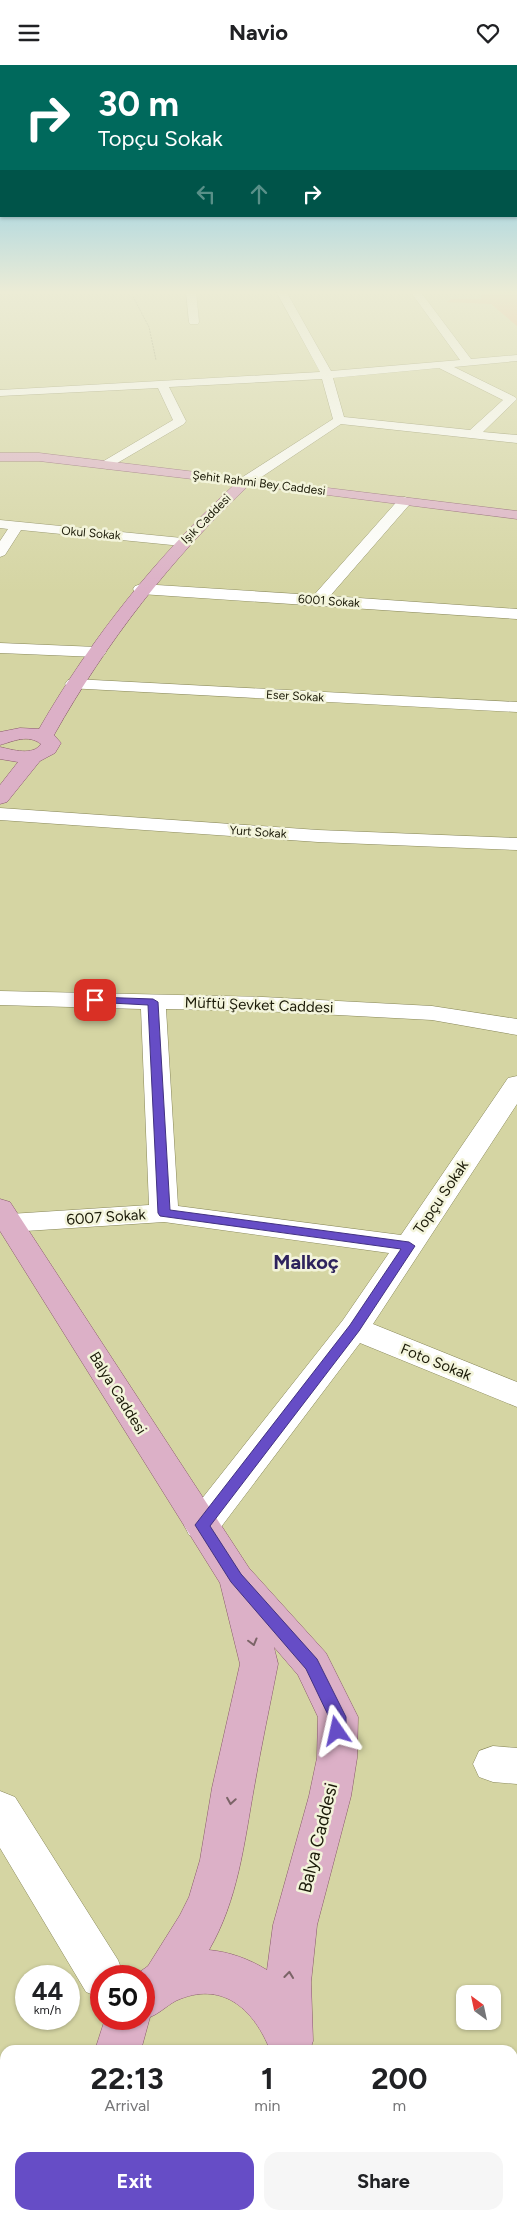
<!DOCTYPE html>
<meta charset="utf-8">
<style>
body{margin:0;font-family:Figtree,sans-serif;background:#f6f6f6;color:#202124;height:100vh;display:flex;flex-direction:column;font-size:19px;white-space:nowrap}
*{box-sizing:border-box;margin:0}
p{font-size:16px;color:#757577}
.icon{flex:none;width:28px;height:28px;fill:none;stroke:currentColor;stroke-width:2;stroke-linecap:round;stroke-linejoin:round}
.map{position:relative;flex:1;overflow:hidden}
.side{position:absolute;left:0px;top:1980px;width:518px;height:175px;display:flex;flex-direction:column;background:#fff;border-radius:15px 15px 0 0;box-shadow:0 1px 4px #0004}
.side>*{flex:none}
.banner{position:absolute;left:0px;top:0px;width:518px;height:152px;box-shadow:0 1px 4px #0004;background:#00695c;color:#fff;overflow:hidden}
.needle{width:32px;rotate:327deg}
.fabs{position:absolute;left:456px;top:1920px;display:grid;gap:10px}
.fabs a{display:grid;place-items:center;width:45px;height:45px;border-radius:10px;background:#fff;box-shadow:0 1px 4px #0004;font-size:25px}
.speed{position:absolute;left:15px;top:1900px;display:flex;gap:10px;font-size:25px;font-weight:700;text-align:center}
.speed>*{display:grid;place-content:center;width:65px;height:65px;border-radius:50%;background:#fff;box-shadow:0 1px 4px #0004;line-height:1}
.speed small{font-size:12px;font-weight:400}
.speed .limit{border:8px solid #d22;background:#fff;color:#111}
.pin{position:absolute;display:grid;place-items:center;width:42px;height:42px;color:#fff;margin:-21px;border-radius:10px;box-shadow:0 2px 8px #0006}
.me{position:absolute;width:55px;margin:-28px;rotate:349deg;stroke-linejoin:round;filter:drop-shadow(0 0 4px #0008)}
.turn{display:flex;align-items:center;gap:18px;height:105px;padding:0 15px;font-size:22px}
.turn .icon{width:65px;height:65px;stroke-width:2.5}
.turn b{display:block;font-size:35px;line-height:42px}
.lanes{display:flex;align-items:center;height:48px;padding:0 15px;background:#0003;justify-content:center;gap:25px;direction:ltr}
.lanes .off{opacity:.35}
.eta{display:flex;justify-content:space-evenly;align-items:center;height:85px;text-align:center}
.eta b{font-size:30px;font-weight:700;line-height:35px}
.primary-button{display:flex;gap:10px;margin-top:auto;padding:10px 15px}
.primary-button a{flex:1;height:58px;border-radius:15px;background:#664dc6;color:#fff;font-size:20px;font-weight:700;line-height:58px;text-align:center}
.primary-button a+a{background:#f6f6f6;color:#202124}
header{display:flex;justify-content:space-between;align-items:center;height:65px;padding:0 15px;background:#fff;font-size:22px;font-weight:700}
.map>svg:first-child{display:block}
.green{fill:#f7a880}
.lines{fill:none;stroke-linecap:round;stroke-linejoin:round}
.minor-casing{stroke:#888759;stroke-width:1}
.major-casing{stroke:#88596b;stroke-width:1}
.path{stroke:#91916a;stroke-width:1;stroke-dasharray:2 1;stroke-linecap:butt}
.minor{fill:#fff;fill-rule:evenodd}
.major{fill:#dcb0c7;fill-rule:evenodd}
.oneway{stroke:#7b6467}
.route{fill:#664dc6;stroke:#423281}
.labels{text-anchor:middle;stroke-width:5;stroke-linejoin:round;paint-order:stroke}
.far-street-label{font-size:12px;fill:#1a1907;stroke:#f3f4db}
.street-label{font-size:15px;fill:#1a1907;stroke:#f3f4db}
.near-street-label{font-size:18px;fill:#1a1907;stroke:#f3f4db}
.district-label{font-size:20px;font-weight:bold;fill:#2e235d;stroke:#f3f4db}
</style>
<header><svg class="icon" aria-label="menu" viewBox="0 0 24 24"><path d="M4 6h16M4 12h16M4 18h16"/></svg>Navio<svg class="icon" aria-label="heart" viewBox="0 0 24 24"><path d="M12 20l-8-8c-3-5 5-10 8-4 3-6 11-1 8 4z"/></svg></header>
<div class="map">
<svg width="517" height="2155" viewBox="0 0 517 2155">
<rect width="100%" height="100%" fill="#d5d5a3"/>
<path class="green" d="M 517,226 L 517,261 L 491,239 L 446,237 L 452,234 L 481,234 L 481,229 Z"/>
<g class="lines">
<defs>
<g id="minor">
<path d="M 186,226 L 196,226 L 199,257 L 198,259 L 190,259 L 189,257 Z"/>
<path d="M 276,226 L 286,226 L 331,306 L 460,295 L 410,226 L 420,226 L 471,294 L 517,290 L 517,296 L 454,302 L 515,332 L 517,334 L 515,336 L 483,367 L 517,370 L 517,378 L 341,359 L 251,419 L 246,420 L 239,416 L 241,413 L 333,354 L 322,314 L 169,322 L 186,356 L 184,359 L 107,404 L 100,400 L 102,397 L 173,355 L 158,323 L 0,331 L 0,325 L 320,307 ZM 439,303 L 503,335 L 470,365 L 344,352 L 333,313 Z"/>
<path d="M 405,432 L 412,436 L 410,439 L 330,531 L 517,544 L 517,554 L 141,529 L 135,527 L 133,524 L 135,521 L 141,519 L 314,530 L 400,433 Z"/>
<path d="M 0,455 L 182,473 L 187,474 L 189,477 L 187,480 L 182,481 L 21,465 L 5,490 L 0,492 L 0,476 L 8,464 L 0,463 Z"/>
<path d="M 0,578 L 97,582 L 103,583 L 106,587 L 103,591 L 97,592 L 0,588 Z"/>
<path d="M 74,614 L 517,637 L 517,647 L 68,623 L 65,619 L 68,615 Z"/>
<path d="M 0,743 L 318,765 L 517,773 L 517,785 L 318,777 L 0,755 Z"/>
<path d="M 0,926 L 263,932 L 432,941 L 517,954 L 517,970 L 432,955 L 263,946 L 166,944 L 178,1141 L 401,1170 L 508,1013 L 517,1011 L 517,1039 L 373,1259 L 517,1317 L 517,1342 L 360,1278 L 215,1470 L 202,1474 L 189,1470 L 184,1460 L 189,1450 L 343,1255 L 389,1188 L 164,1157 L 10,1167 L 0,1165 L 0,1151 L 10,1149 L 149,1140 L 141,944 L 0,940 Z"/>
<path d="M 493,1681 L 517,1683 L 517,1719 L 493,1717 L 479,1712 L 473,1699 L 479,1686 Z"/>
<path d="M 0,1726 L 15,1732 L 118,1895 L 124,1911 L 101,1911 L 101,1933 L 86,1927 L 0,1783 Z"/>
<path d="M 512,2055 L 517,2056 L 517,2104 L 512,2103 Z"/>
</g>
<g id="major">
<path d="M 0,388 L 39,388 L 517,446 L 517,454 L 249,420 C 171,494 107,576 54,670 L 61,678 L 55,688 L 40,696 L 7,737 L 0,739 L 0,720 L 18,697 L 0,694 L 0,682 C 13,685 33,691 41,679 C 28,669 14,676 0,680 L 0,667 L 20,663 L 39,664 C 92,572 157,491 235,419 L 39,396 L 0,396 Z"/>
<path d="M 0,1134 L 10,1137 L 249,1503 L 326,1588 L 358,1652 L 357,1693 L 351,1731 L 317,1860 L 311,1917 L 313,1976 L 310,1985 L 270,1985 C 255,1947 225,1916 180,1934 C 169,1938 161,1948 150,1952 L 141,1985 L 95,1985 L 105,1954 L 144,1954 L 144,1911 L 134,1911 L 148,1901 L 180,1850 L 189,1832 L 200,1795 L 212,1723 L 240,1599 L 220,1518 L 0,1166 ZM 274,1582 L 298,1610 L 318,1652 L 317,1693 L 309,1731 L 273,1860 L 267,1905 C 249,1894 230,1887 209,1885 C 238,1835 244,1779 254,1723 C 261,1682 270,1640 278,1599 Z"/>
<path d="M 74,2150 L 124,2150 L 123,2155 L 73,2155 Z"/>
<path d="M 184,2150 L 234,2150 L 232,2155 L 182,2155 Z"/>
</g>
</defs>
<use href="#minor" class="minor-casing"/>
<use href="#major" class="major-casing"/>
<path class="path" d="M 130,226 L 149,262 L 156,295"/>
<use href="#minor" class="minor"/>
<use href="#major" class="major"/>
</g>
<defs><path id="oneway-chevron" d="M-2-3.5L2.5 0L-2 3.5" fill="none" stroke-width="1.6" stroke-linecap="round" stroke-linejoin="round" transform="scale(1.25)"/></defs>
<g class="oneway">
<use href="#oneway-chevron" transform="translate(253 1577) rotate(75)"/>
<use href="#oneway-chevron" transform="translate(231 1736) rotate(99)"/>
<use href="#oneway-chevron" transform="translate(289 1910) rotate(-84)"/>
</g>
<linearGradient id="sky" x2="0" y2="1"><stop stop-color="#54baef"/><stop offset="0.43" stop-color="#ececd6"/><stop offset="1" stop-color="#ececd6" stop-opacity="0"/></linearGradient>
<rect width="517" height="528" fill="url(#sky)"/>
<path class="route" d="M 95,932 L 153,934 L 158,937 L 170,1145 L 409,1177 L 415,1181 L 359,1266 L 210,1461 L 241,1509 L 317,1594 L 346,1652 L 346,1666 L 343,1671 L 337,1673 L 331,1671 L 329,1666 L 329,1652 L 306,1604 L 231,1517 L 195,1460 L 350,1260 L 401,1184 L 160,1151 L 158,1148 L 148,940 L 92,937 L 92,933 Z"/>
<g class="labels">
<g class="far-street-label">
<text transform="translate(259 418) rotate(7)" y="4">Şehit Rahmi Bey Caddesi</text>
<text transform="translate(206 454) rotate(-45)" y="4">Işık Caddesi</text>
<text transform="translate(91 468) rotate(5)" y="4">Okul Sokak</text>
<text transform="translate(329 536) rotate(4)" y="4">6001 Sokak</text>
<text transform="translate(295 631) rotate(3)" y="4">Eser Sokak</text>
<text transform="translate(258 767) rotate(4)" y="4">Yurt Sokak</text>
</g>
<g class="street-label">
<text transform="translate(259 940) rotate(2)" y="5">Müftü Şevket Caddesi</text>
<text transform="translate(441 1132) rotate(-56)" y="5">Topçu Sokak</text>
<text transform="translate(106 1152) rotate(-4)" y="5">6007 Sokak</text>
<text transform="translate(436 1297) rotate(22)" y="5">Foto Sokak</text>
<text transform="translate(118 1328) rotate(58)" y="5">Balya Caddesi</text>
</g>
<g class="near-street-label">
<text transform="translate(318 1773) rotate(-76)" y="6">Balya Caddesi</text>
</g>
<g class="district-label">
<text x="306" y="1204">Malkoç</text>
</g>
</g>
</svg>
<div class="fabs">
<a><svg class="needle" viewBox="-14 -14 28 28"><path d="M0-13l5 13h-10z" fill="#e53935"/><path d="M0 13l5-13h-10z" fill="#757577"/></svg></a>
</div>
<div class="speed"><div>44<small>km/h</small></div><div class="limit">50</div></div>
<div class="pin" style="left:95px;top:935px;background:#d93025"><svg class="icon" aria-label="arrive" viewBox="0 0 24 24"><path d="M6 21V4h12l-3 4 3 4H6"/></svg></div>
<svg class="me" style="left:337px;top:1666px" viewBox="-20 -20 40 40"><path d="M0-17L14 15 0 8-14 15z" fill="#664dc6" stroke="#fff" stroke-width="4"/></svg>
<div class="banner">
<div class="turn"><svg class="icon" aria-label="right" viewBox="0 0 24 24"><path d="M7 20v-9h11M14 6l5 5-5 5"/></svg><div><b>30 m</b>Topçu Sokak</div></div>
<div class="lanes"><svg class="icon off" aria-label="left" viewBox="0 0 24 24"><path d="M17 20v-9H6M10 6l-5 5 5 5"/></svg><svg class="icon off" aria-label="ahead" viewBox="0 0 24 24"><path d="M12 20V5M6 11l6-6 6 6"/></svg><svg class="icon" aria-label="right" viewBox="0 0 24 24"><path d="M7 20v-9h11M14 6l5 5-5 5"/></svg></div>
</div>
<section class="side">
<div class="eta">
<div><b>22:13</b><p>Arrival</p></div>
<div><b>1</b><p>min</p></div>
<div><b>200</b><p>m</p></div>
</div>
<div class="primary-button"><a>Exit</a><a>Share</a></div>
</section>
</div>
